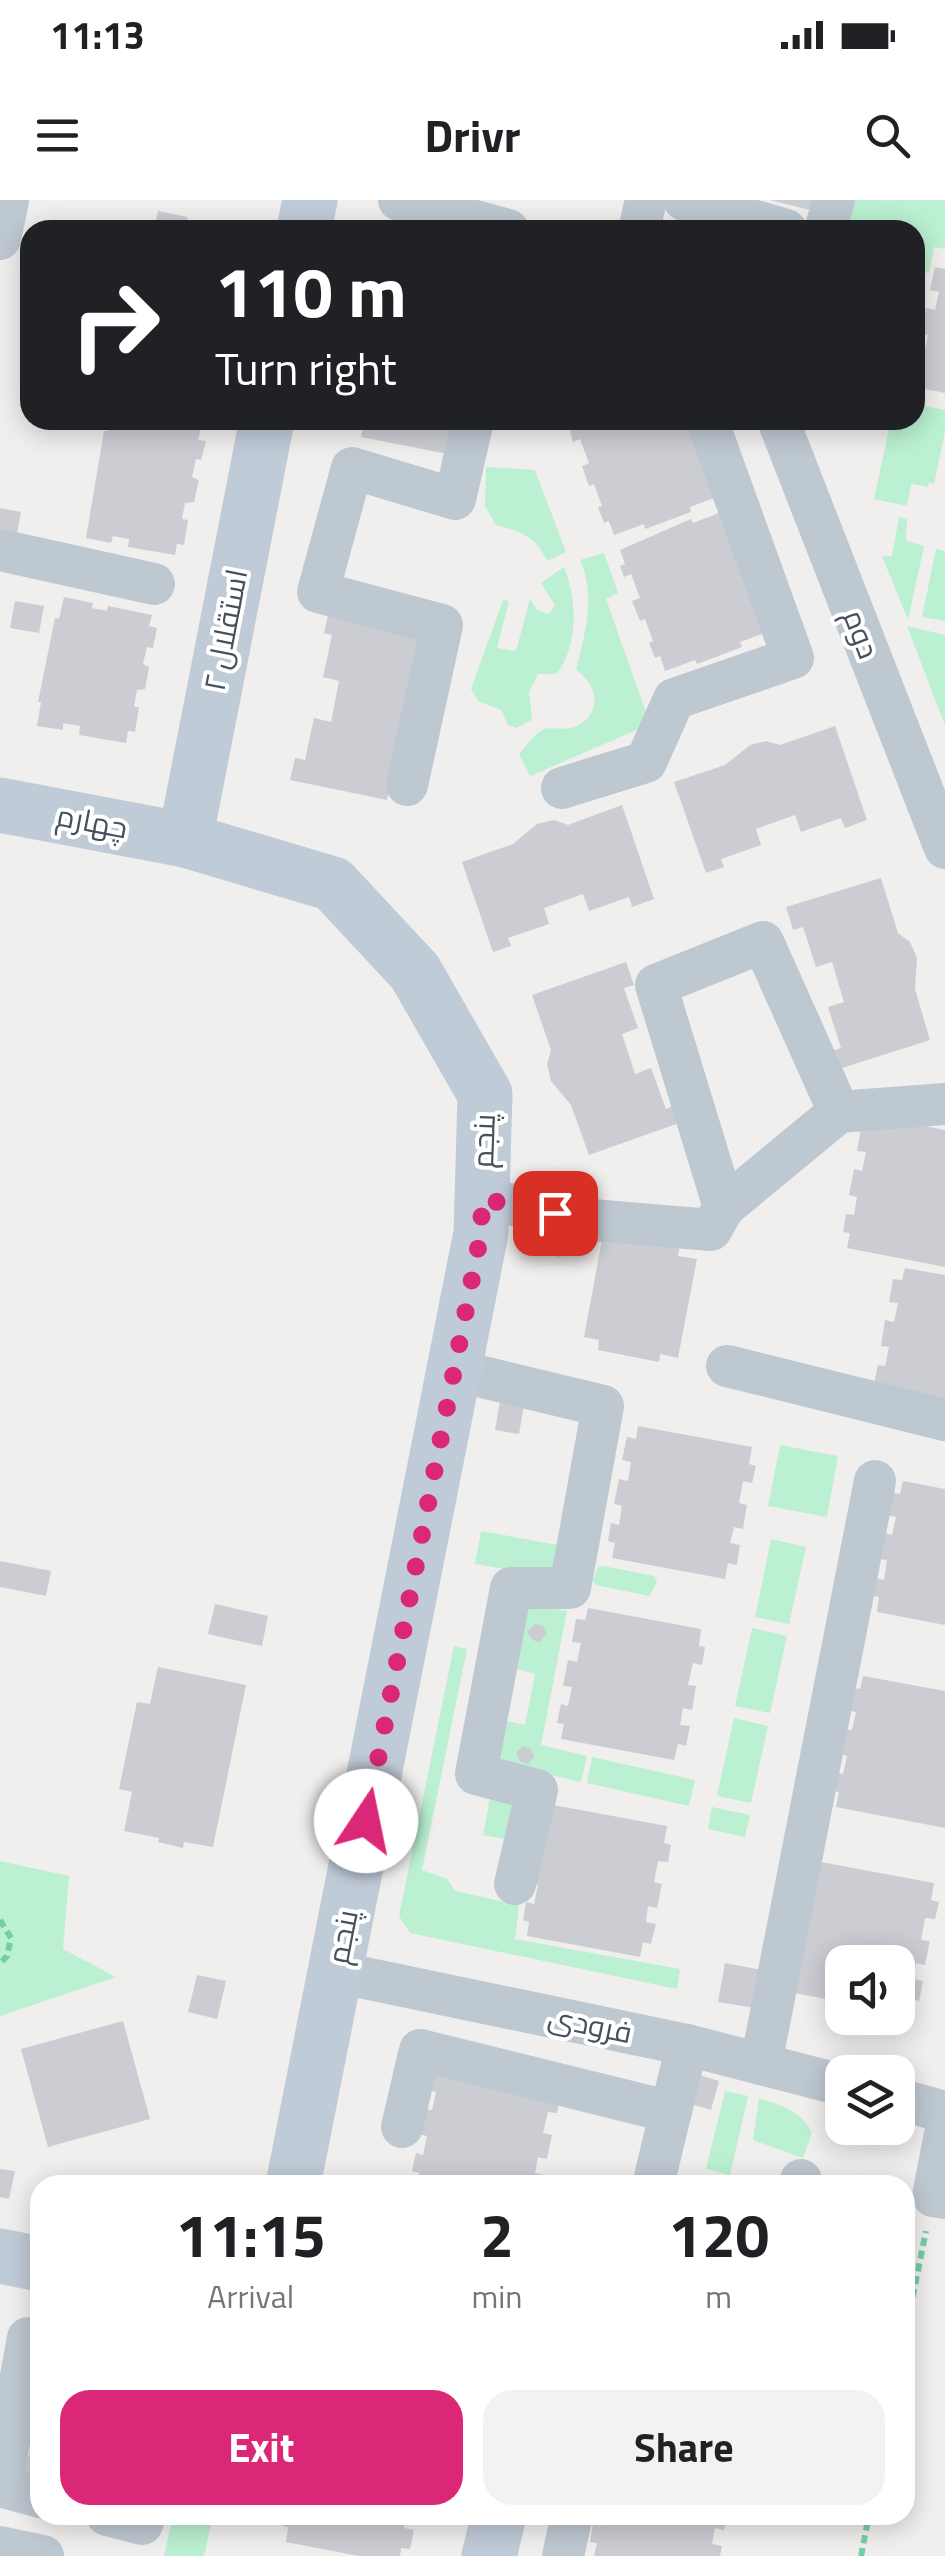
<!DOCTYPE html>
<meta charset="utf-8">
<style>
body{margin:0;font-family:"Titillium Web",Cairo,sans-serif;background:#f2f2f2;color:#202124;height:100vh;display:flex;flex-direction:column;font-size:38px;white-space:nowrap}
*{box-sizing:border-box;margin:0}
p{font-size:32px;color:#757577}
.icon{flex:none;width:55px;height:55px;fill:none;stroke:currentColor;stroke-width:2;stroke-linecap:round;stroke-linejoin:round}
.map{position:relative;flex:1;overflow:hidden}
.side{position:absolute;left:30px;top:1975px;width:885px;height:350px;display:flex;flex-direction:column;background:#fff;border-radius:30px;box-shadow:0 5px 25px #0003}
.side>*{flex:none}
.hud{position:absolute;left:20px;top:20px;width:905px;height:210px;border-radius:30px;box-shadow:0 5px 25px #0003;background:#202124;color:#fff;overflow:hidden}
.controls{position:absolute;left:825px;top:1745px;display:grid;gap:20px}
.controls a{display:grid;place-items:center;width:90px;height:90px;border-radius:20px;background:#fff;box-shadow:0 5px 25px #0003;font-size:50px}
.pin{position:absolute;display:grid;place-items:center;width:85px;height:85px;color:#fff;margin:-42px;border-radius:20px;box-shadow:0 5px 15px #0006}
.me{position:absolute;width:110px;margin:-55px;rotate:11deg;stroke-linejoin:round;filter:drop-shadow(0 0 8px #0008)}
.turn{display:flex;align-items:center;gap:35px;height:210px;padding:0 30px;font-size:45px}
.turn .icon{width:130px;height:130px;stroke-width:2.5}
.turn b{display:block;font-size:70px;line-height:85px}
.eta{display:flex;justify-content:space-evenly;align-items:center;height:170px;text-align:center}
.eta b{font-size:60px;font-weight:700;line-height:70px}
.action{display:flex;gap:20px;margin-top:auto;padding:20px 30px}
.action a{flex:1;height:115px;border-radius:30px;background:#db2777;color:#fff;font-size:40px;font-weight:700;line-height:115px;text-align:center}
.action a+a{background:#f2f2f2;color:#202124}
.status{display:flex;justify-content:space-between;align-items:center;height:70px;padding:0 50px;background:#fff;direction:ltr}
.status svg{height:28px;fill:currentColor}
header{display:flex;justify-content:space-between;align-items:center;height:130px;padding:0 30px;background:#fff;font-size:45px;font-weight:700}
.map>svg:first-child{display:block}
.green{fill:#bbf0d2}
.building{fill:#cbcdd3}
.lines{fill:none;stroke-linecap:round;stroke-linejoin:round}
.path{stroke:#72d0a6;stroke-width:6;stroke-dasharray:8 5;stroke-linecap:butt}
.street{stroke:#bec8d1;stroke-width:42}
.secondary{stroke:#c0cbd8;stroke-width:55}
.route{stroke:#db2777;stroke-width:18;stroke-dasharray:0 32.4}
.labels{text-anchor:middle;stroke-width:8;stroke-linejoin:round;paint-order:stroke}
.street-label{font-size:30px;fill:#46515d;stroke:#fff}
</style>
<div class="status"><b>11:13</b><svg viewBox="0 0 49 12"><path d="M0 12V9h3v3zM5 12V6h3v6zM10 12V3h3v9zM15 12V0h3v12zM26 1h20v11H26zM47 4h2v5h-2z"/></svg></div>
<header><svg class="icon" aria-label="menu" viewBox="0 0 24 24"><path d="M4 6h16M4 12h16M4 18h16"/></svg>Drivr<svg class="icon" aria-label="search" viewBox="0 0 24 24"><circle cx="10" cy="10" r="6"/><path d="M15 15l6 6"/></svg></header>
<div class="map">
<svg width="945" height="2356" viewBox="0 0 945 2356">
<rect width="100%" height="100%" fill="#f1eeee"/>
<g class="green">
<path d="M 845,0 L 945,0 L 945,49 L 934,47 L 929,73 L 915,71 L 915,30 L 887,30 L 841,21 Z"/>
<path d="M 915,204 L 945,210 L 945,232 L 934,284 L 929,282 L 928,287 L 911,284 L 907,306 L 874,299 L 891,220 L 915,220 Z"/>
<path d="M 486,267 L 535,270 L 566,352 L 547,361 C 537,337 520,331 496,325 L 485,306 Z"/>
<path d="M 899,317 L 907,319 L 906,341 L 924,346 L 908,420 L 882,356 L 892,356 Z"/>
<path d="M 936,349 L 945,351 L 945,421 L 922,417 Z"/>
<path d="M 604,353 L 618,393 L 606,399 L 647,515 L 641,528 L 530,576 L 519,554 C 526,547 533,535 542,530 C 551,526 564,531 574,527 C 603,515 599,485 576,470 C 585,435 596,395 580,360 Z"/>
<path d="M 564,367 C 577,397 579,447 556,474 L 538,474 L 529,492 L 532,520 L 516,528 L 508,525 L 501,510 L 478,501 L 471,489 L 503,400 L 509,401 L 497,448 L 516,451 L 530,399 L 537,410 L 549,414 L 555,405 L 541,383 Z"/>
<path d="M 907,426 L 945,435 L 945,525 Z"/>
<path d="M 780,1245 L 838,1256 L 827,1317 L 768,1306 Z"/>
<path d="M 481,1331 L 563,1346 L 553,1377 L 475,1364 Z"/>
<path d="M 771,1339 L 806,1347 L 789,1424 L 755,1417 Z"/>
<path d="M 603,1366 L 654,1376 L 657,1382 L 649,1396 L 596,1385 L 593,1381 L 598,1367 Z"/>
<path d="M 518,1402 L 567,1411 L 541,1545 L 587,1556 L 581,1582 L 496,1562 L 498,1519 L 525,1525 L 535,1474 L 513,1468 Z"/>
<path d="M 752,1428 L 787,1436 L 770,1513 L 735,1506 Z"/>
<path d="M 454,1446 L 467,1449 L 422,1670 L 447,1679 L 455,1691 L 519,1705 L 515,1739 L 680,1769 L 677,1789 L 410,1733 L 399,1716 Z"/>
<path d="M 734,1518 L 768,1526 L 751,1603 L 717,1596 Z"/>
<path d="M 592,1557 L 695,1580 L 689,1606 L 587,1583 Z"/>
<path d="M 490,1598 L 518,1602 L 512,1640 L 483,1635 Z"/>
<path d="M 712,1607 L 750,1615 L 745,1637 L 708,1629 Z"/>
<path d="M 0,1661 L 69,1676 L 63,1749 L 116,1777 L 0,1816 Z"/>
<path d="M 725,1891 L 748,1896 L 730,1975 L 706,1969 Z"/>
<path d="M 759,1898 C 779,1905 803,1911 812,1933 L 803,1958 L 753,1940 Z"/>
<path d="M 173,2315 L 213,2315 L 204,2356 L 164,2356 Z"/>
</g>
<g class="building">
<path d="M 770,0 L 833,0 L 814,11 Z"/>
<path d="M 158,11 L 188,17 L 186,22 L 202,26 L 203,20 L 242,30 L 154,30 Z"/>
<path d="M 935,67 L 945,69 L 945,193 L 916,187 L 919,172 L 915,171 L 917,153 L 924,154 L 928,135 L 920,134 L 926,108 L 935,110 L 939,92 L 930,90 Z"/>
<path d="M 110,220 L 156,224 L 157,220 L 164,220 L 201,228 L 198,240 L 206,241 L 201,260 L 196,259 L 192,277 L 199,280 L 194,302 L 185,303 L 182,319 L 188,320 L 184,345 L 177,344 L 175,355 L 128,347 L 129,339 L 113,336 L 111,343 L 86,338 L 104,231 L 108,231 Z"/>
<path d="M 365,220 L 465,220 L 458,256 L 361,237 Z"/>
<path d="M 571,220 L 695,220 L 722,295 L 690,307 L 691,312 L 645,329 L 644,324 L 614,335 L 609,321 L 604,323 L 598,307 L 602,306 L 594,284 L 589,286 L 582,266 L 589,263 L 580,239 L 573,242 L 570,230 L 574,228 Z"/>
<path d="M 0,308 L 21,312 L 15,343 L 0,340 Z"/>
<path d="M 727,310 L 773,430 L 740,442 L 742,447 L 697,464 L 695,460 L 665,471 L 660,456 L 655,458 L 649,443 L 653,441 L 645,419 L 640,421 L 632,401 L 640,398 L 631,374 L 624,377 L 620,366 L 625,364 L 620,350 L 691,319 L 693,323 Z"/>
<path d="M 64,397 L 93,403 L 92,408 L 107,411 L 108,406 L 152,415 L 149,426 L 157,428 L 153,448 L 147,447 L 143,464 L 149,467 L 145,489 L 137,490 L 134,507 L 139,507 L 135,532 L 128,531 L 126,543 L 79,535 L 80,526 L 63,523 L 63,530 L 37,526 L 41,502 L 38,502 L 55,418 L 59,419 Z"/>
<path d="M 15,401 L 44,406 L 39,433 L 10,428 Z"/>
<path d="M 328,415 L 422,434 L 387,600 L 290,580 L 295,558 L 305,560 L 314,518 L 331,522 L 339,481 L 323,477 L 332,435 L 324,433 Z"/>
<path d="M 835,526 L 867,620 L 845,628 L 841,618 L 801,632 L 795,615 L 756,629 L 761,645 L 721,659 L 724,667 L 706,673 L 674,582 L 725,565 L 750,545 L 766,541 L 780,545 Z"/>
<path d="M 622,605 L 654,699 L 632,707 L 629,697 L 589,711 L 583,694 L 544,708 L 549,724 L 508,738 L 511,746 L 493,752 L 462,662 L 513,644 L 537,624 L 554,620 L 568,625 Z"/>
<path d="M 881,678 L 898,733 L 910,742 L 917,758 L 915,789 L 930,840 L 839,869 L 833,851 L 841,848 L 828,807 L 844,802 L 832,762 L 816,767 L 803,727 L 793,730 L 786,707 Z"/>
<path d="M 626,762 L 634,785 L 624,788 L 638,828 L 622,834 L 635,874 L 651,868 L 666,909 L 673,906 L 679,923 L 589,955 L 571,905 L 551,881 L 547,864 L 551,850 L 532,795 Z"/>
<path d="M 873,916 L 945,930 L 945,1067 L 847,1048 L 850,1033 L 843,1032 L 846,1014 L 854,1015 L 857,997 L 849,995 L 854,969 L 862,971 L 866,952 L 857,951 L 861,928 Z"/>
<path d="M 545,1024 L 568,1029 L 561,1057 L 539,1053 Z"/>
<path d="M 602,1040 L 680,1045 L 678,1056 L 697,1059 L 678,1158 L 660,1154 L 659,1162 L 598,1150 L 599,1140 L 584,1137 Z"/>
<path d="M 905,1068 L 945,1075 L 945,1211 L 874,1183 L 878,1165 L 885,1166 L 889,1147 L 881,1146 L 885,1120 L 894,1122 L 898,1103 L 889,1102 L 893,1079 L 902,1080 Z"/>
<path d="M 500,1201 L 524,1205 L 519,1234 L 495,1230 Z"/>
<path d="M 638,1226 L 752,1247 L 749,1264 L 756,1266 L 752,1283 L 743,1281 L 739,1303 L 747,1305 L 743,1329 L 734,1327 L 730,1343 L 740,1345 L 737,1365 L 728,1363 L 725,1379 L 612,1358 L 615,1343 L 608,1341 L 611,1323 L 619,1325 L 622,1306 L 614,1304 L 619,1279 L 628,1281 L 631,1262 L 622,1260 L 627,1237 L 636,1239 Z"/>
<path d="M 903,1281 L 945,1289 L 945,1425 L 877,1412 L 879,1397 L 873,1396 L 876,1378 L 884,1380 L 887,1360 L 879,1359 L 884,1333 L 892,1335 L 896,1317 L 887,1315 L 891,1292 L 900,1294 Z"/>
<path d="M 0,1361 L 51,1371 L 46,1396 L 0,1387 Z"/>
<path d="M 215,1404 L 268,1416 L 262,1446 L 208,1434 Z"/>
<path d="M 588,1408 L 701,1429 L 699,1446 L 705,1447 L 702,1465 L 693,1463 L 688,1485 L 696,1486 L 692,1510 L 683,1508 L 680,1525 L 690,1526 L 686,1546 L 678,1544 L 674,1560 L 561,1539 L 564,1524 L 557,1523 L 561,1504 L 568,1506 L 572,1487 L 563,1486 L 568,1460 L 577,1462 L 581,1443 L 572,1442 L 576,1419 L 585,1420 Z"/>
<path d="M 535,1424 L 543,1426 L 547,1433 L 540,1442 L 532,1440 L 527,1431 Z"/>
<path d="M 158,1467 L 246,1485 L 213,1647 L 184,1642 L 183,1648 L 158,1642 L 159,1638 L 124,1631 L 132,1592 L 119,1589 L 137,1502 L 150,1504 Z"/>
<path d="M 863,1476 L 945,1491 L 945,1628 L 836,1607 L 839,1592 L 832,1591 L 836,1573 L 843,1574 L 847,1556 L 839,1554 L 844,1529 L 852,1530 L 856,1512 L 847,1510 L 851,1487 L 860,1489 Z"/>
<path d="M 523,1546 L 531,1549 L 534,1557 L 528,1564 L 520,1561 L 516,1553 Z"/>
<path d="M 553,1605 L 667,1626 L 664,1643 L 671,1645 L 668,1662 L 658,1661 L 654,1682 L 662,1684 L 657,1708 L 648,1706 L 646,1722 L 656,1724 L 651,1744 L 643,1742 L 640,1757 L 527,1736 L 529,1722 L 523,1720 L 526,1702 L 534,1704 L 538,1685 L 529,1683 Z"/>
<path d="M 821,1662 L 934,1683 L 931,1700 L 939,1702 L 935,1719 L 925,1718 L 921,1740 L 930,1741 L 925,1765 L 916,1763 L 913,1779 L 923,1781 L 919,1801 L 910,1799 L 907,1815 L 898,1813 L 898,1762 L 842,1762 L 842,1802 L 794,1793 Z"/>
<path d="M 725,1763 L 762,1770 L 755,1808 L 718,1802 Z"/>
<path d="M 197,1775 L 226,1781 L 217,1819 L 188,1812 Z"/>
<path d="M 123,1821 L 150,1919 L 48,1947 L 21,1849 Z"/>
<path d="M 443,1856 L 560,1896 L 557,1913 L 548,1912 L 543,1933 L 552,1935 L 547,1959 L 538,1957 L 535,1973 L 545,1975 L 543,1985 L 417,1985 L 419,1973 L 412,1971 L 416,1953 L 423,1955 L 427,1936 L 418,1934 L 423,1909 L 432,1910 L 436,1892 L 427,1890 Z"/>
<path d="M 679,1869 L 719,1881 L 711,1910 L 671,1898 Z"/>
<path d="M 0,1969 L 15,1971 L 9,1999 L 0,1997 Z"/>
<path d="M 29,2210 L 40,2211 L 40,2291 L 22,2288 L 22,2254 L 29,2256 L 32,2236 L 24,2235 Z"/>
<path d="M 284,2315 L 407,2315 L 404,2328 L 414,2330 L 410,2349 L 401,2348 L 400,2356 L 359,2356 L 286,2342 L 288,2327 L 282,2326 Z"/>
<path d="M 603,2315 L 727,2315 L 724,2330 L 715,2328 L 712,2344 L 722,2346 L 720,2356 L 594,2356 L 597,2343 L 590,2342 L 593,2324 L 601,2326 Z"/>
</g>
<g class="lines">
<g class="path">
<path d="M 0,1720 L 11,1738 L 7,1756 L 0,1764"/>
<path d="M 905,2135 L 926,2031"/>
<path d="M 861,2356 L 869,2315"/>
</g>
<g class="street">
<path d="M 399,0 L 508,30"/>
<path d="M 684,0 L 786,30"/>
<path d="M 639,30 L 646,0"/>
<path d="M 825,30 L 834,0"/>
<path d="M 0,39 L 8,1 L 1,0"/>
<path d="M 778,220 L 945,648"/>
<path d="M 0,350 L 154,384"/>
<path d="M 407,585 L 442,425 L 318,392 L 352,268 L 455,299 L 473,220"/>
<path d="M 562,588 L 646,562 L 674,499 L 793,458 L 707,220"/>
<path d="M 482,999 L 592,1020 L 711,1030 L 724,1007 L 656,785 L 763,742 L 839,912"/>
<path d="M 724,1007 L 839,912 L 945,904"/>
<path d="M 727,1166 L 945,1220"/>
<path d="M 454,1170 L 603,1206 L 570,1388 L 511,1388 L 476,1574 L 537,1590 L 515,1684"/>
<path d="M 336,1772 L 687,1845 L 842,1885"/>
<path d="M 761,1864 L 875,1281"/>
<path d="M 898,1899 L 945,1912"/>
<path d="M 402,1927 L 420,1850 L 671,1912"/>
<path d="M 945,1934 L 933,1996 L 945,1998"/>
<path d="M 653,1985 L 687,1845"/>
<path d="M 800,1985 L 801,1980"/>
<path d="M 0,2286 L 40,2297"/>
<path d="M 1,2286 L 28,2138"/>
<path d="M 107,2315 L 142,2324 L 145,2315"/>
<path d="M 0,2347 L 43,2356"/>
<path d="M 563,2356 L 572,2315"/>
</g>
<g class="secondary">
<path d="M 304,30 L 310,0"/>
<path d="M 0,605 L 185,640 L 333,684 L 415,772 L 485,894 L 481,1033 L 293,1985"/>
<path d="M 185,640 L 267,220"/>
<path d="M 0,2056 L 40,2064"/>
<path d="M 489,2356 L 499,2315"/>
</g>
</g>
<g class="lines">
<path class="route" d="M 366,1621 L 481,1033 L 482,999 L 555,1013"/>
</g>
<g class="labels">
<g class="street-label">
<text transform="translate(226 430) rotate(-79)" y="10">استقلال ۲</text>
<text transform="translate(861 434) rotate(69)" y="10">دوم</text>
<text transform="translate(92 622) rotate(11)" y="10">چهارم</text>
<text transform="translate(484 941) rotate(-88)" y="10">پنجم</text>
<text transform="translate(343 1737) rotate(-79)" y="10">پنجم</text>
<text transform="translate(590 1825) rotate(12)" y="10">فرودی</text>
</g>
</g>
</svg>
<div class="controls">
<a><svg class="icon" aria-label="sound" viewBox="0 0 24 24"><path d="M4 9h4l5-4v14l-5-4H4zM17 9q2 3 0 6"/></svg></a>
<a><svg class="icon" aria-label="layers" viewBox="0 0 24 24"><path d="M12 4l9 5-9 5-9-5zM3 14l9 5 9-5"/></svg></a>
</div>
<div class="pin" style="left:555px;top:1013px;background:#d93025"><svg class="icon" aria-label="arrive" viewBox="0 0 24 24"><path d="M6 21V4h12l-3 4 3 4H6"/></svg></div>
<svg class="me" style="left:366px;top:1621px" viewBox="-20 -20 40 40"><circle r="19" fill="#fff"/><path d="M0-13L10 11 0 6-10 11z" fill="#db2777"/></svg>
<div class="hud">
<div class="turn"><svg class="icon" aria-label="right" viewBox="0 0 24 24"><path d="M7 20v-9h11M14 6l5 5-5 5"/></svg><div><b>110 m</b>Turn right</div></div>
</div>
<section class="side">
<div class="eta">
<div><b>11:15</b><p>Arrival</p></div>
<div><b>2</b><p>min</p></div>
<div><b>120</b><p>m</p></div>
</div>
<div class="action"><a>Exit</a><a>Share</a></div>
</section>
</div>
